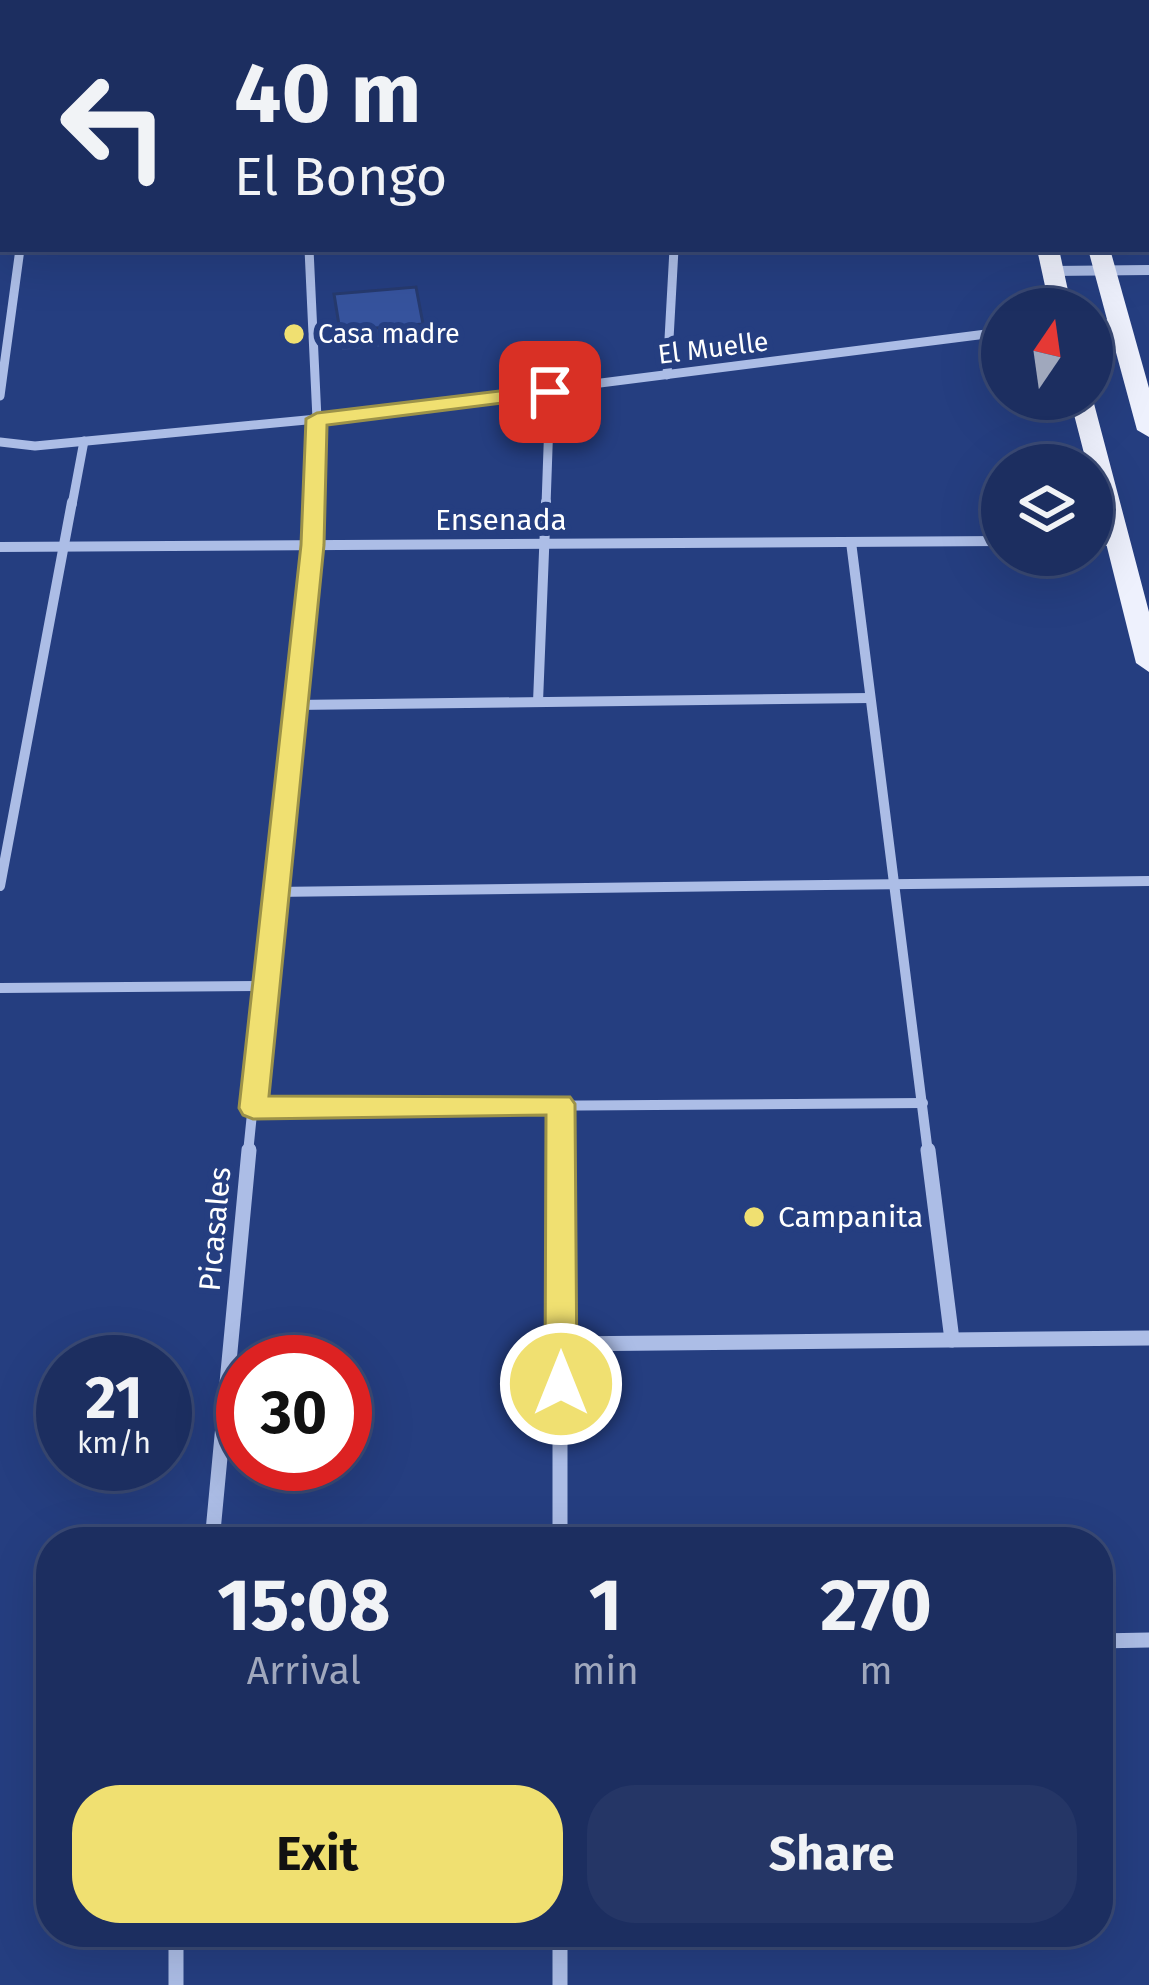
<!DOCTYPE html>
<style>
body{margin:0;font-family:"Fira Sans",sans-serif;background:#253666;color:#f1f3f6;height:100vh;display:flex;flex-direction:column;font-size:45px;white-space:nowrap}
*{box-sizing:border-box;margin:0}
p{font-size:39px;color:#a0a8bd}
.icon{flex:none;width:66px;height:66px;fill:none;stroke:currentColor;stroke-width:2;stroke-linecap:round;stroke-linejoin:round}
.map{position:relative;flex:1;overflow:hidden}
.drawer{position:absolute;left:36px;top:1527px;width:1077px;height:420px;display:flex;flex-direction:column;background:#1c2e60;border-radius:48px;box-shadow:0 12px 48px #0002,0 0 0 3px #3a4a75}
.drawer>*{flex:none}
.top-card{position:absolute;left:0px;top:0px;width:1149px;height:252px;box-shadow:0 12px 48px #0002,0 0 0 3px #3a4a75;background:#1c2e60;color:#f1f3f6;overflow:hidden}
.needle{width:78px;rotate:13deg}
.fabs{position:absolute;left:981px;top:288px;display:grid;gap:24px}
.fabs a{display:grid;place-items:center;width:132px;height:132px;border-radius:50%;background:#1c2e60;box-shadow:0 12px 48px #0002,0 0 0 3px #3a4a75;font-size:60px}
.speed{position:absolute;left:36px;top:1335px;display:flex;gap:24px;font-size:60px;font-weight:700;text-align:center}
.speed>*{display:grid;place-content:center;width:156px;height:156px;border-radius:50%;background:#1c2e60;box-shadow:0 12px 48px #0002,0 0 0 3px #3a4a75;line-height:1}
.speed small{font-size:30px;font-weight:400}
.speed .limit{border:18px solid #d22;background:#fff;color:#111}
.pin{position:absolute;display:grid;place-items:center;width:102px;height:102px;color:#fff;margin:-51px;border-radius:24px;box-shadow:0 6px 18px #0006}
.me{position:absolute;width:132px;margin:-66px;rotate:0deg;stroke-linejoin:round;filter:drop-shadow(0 0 9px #0008)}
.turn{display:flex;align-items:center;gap:42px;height:252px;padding:0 36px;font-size:54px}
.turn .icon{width:156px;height:156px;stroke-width:2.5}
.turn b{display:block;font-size:84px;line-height:102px}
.eta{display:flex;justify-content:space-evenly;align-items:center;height:204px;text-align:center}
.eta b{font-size:72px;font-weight:700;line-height:84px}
.cta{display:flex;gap:24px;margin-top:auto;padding:24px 36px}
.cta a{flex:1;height:138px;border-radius:48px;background:#f0e071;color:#111;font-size:48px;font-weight:700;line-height:138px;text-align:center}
.cta a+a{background:#253666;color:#f1f3f6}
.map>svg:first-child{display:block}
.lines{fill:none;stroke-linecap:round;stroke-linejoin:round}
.minor-far2{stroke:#acbde6;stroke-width:9}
.minor-far1{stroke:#acbde6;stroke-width:10}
.minor{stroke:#acbde6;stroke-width:15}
.tertiary{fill:#acbde6;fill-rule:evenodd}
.primary{fill:#eef1fd;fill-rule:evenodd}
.wall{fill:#2e4787}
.building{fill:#36539d;stroke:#263a6e;stroke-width:3}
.route{fill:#f0e071;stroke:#9c9249;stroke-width:3}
.poi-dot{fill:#f0e071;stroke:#253e80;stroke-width:4.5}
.labels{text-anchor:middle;stroke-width:12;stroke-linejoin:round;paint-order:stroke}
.far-poi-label{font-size:27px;fill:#fff;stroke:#253e80;text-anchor:start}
.far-street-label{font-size:27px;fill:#fff;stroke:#253e80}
.street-label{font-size:30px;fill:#fff;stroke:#253e80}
.poi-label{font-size:30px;fill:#fff;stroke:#253e80;text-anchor:start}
</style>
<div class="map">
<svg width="1149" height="1985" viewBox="0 0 1149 1985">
<rect width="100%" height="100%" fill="#253e80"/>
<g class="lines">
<g class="minor-far2">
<path d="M 390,0 L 415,3"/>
<path d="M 309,249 L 317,419 L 314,505"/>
<path d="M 1092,324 L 1120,324"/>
<path d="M 667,375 L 674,249"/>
<path d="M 0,396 L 20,249"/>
<path d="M 0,442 L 35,446 L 317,419 L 1002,332"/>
<path d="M 72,505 L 84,441"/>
<path d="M 546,505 L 550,392"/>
</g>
<g class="minor-far1">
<path d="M 1092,541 L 1116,541"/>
<path d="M 851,542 L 928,1153"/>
<path d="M 0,547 L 1002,541"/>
<path d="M 538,702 L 546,502"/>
<path d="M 294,705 L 870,698"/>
<path d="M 0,886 L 72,502"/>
<path d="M 273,892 L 1149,881"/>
<path d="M 0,988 L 264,986"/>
<path d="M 560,1104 L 560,1153"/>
<path d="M 253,1108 L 923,1103"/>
<path d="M 248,1153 L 314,502"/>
</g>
<g class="minor">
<path d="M 560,1150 L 560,1542"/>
<path d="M 928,1150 L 952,1340"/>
<path d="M 561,1344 L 1149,1338"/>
<path d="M 212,1542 L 249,1150"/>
<path d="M 1098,1641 L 1149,1640"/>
<path d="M 176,1932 L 176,1985"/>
<path d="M 560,1932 L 560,1985"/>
</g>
<g class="tertiary">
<rect x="1146" y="237" width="3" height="10"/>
<path d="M 1149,265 L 1149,275 L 1052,276 L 1044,271 L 1052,266 Z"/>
</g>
<g class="primary">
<path d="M 974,0 L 994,0 L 995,3 L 975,3 Z"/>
<path d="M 1022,0 L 1042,0 L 1043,3 L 1023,3 Z"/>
<path d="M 1037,249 L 1059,249 L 1072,309 L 1050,309 Z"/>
<path d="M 1088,249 L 1110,249 L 1149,388 L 1149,437 L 1137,430 Z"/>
<path d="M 1092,396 L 1149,612 L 1149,672 L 1136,663 L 1092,487 L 1092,465 L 1087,465 L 1070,399 Z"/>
</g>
</g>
<path class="wall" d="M 334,294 L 423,324 L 424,343 L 342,350 Z"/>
<path class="building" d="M 416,287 L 423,324 L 340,331 L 334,294 Z"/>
<path class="route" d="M 550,385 L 560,392 L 557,396 L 327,425 L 324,545 L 269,1096 L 570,1097 L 575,1104 L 577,1384 L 572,1393 L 561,1397 L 550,1393 L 545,1384 L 546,1115 L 253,1119 L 243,1115 L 239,1108 L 301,545 L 306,419 L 317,413 Z"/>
<g class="poi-dot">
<circle cx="294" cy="334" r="12"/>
<circle cx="754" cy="1217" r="12"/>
</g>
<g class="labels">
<g class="far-poi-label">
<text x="318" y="343">Casa madre</text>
</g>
<g class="far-street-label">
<text transform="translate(713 348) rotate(-7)" y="9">El Muelle</text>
</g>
<g class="street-label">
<text x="501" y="530">Ensenada</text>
<text transform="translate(215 1229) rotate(-85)" y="10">Picasales</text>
</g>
<g class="poi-label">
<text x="778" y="1227">Campanita</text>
</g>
</g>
</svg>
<div class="fabs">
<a><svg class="needle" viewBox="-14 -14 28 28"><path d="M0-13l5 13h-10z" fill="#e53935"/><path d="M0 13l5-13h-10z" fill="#a0a8bd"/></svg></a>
<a><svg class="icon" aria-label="layers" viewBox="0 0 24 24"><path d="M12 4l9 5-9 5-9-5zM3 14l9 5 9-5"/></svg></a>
</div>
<div class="speed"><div>21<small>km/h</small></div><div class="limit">30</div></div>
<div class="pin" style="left:550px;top:392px;background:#d93025"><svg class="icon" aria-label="arrive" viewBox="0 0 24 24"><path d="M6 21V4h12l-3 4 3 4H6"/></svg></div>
<svg class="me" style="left:561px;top:1384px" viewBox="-20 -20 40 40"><circle r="17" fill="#f0e071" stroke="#fff" stroke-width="3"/><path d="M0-11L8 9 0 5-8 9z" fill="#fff"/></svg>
<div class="top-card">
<div class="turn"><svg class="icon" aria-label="left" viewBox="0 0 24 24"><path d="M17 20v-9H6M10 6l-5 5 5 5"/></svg><div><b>40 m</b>El Bongo</div></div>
</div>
<section class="drawer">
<div class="eta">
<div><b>15:08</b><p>Arrival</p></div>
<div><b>1</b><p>min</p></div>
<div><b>270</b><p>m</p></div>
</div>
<div class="cta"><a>Exit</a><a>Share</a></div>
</section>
</div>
